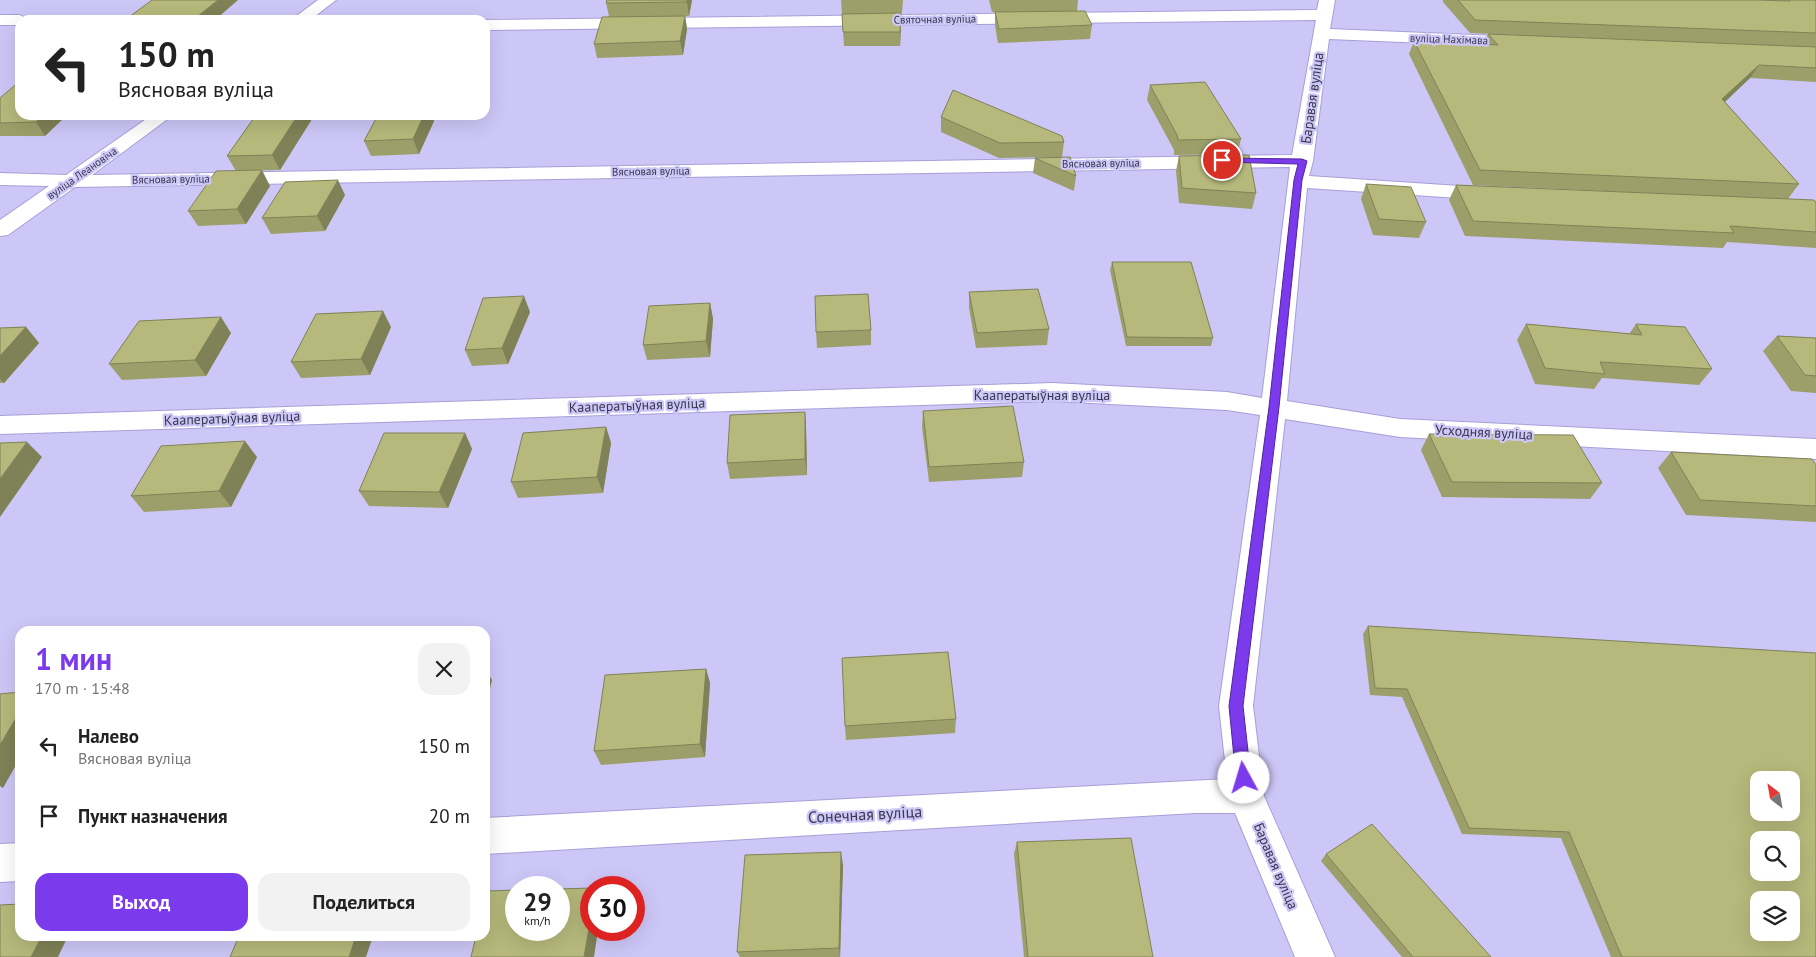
<!DOCTYPE html>
<html lang="ru">
<meta charset="utf-8">
<style>
body{margin:0;font-family:"PT Sans",sans-serif;background:#f2f2f2;color:#222;height:100vh;display:flex;flex-direction:column;font-size:19px;white-space:nowrap}
*{box-sizing:border-box;margin:0}
p{font-size:16px;color:#767676}
.icon{flex:none;width:28px;height:28px;fill:none;stroke:currentColor;stroke-width:2;stroke-linecap:round;stroke-linejoin:round}
.map{position:relative;flex:1;overflow:hidden}
.drawer{position:absolute;left:15px;top:626px;width:475px;height:315px;display:flex;flex-direction:column;background:#fff;border-radius:15px;box-shadow:0 5px 20px #0002}
.drawer>*{flex:none}
.hud{position:absolute;left:15px;top:15px;width:475px;height:105px;border-radius:15px;box-shadow:0 5px 20px #0002;background:#fff;color:#222;overflow:hidden}
.needle{width:32px;rotate:329deg}
.tools{position:absolute;left:1750px;top:771px;display:grid;gap:10px}
.tools a{display:grid;place-items:center;width:50px;height:50px;border-radius:10px;background:#fff;box-shadow:0 5px 20px #0002;font-size:25px}
.speed{position:absolute;left:505px;top:876px;display:flex;gap:10px;font-size:25px;font-weight:700;text-align:center}
.speed>*{display:grid;place-content:center;width:65px;height:65px;border-radius:50%;background:#fff;box-shadow:0 5px 20px #0002;line-height:1}
.speed small{font-size:12px;font-weight:400}
.speed .limit{border:8px solid #d22;background:#fff;color:#111}
.pin{position:absolute;display:grid;place-items:center;width:42px;height:42px;color:#fff;margin:-21px;border:2px solid #fff;border-radius:50%;box-shadow:0 1px 5px #0007}
.me{position:absolute;width:55px;margin:-28px;rotate:354deg;stroke-linejoin:round;filter:drop-shadow(0 0 4px #0008)}
.turn{display:flex;align-items:center;gap:18px;height:105px;padding:0 20px;font-size:22px}
.turn .icon{width:65px;height:65px;stroke-width:2.5}
.turn b{display:block;font-size:35px;line-height:42px}
.round{display:grid;place-items:center;flex:none;width:52px;height:52px;border-radius:15px;background:#f2f2f2}
.headline{display:flex;align-items:center;justify-content:space-between;height:85px;padding:0 20px}
h1{font-size:30px;font-weight:700;line-height:38px;color:#7c3aed}
.button{display:flex;gap:10px;margin-top:auto;padding:10px 20px}
.button a{flex:1;height:58px;border-radius:15px;background:#7c3aed;color:#fff;font-size:20px;font-weight:700;line-height:58px;text-align:center}
.button a+a{background:#f2f2f2;color:#222}
ul{padding:0;list-style:none}
li{display:flex;align-items:center;gap:15px;height:70px;padding:0 20px}
li div{flex:1}
li b{display:block;font-size:19px}
li em{font-style:normal}
.map>svg:first-child{display:block}
.lines{fill:none;stroke-linecap:round;stroke-linejoin:round}
.minor-casing{stroke:#a79fd8;stroke-width:2}
.minor{fill:#fff;fill-rule:evenodd}
.wall{fill:#9d9f6a}
.shaded-wall{fill:#7f8256}
.building{fill:#b6b97b;stroke:#7f8256;fill-rule:evenodd}
.route{fill:#7c3aed;stroke:#51269a}
.labels{text-anchor:middle;stroke-width:4.5;stroke-linejoin:round;paint-order:stroke}
.far-street-label{font-size:11px;fill:#3a374f;stroke:#cdc7f7}
.street-label{font-size:14px;fill:#3a374f;stroke:#cdc7f7}
.near-street-label{font-size:16px;fill:#3a374f;stroke:#cdc7f7}
</style>
<div class="map">
<svg width="1816" height="957" viewBox="0 0 1816 957">
<rect width="100%" height="100%" fill="#cdc7f7"/>
<g class="lines">
<defs>
<g id="minor">
<path d="M 318,0 L 336,0 L 310,20 L 291,20 Z"/>
<path d="M 1319,0 L 1335,0 L 1330,29 L 1522,37 L 1528,38 L 1530,42 L 1528,46 L 1522,47 L 1329,39 L 1313,161 L 1309,176 L 1490,188 L 1497,190 L 1500,194 L 1497,198 L 1490,200 L 1307,188 L 1287,401 L 1400,419 L 1816,439 L 1816,459 L 1400,437 L 1285,419 L 1253,706 L 1264,796 L 1335,957 L 1295,957 L 1235,813 L 1195,813 L 485,854 L 485,818 L 1227,779 L 1219,706 L 1260,415 L 1227,410 L 1052,401 L 0,434 L 0,416 L 1052,383 L 1227,392 L 1262,398 L 1290,167 L 75,187 L 8,235 L 0,236 L 0,220 L 49,186 L 0,185 L 0,173 L 66,175 L 152,115 L 173,115 L 92,175 L 1292,155 L 1316,20 L 485,30 L 485,20 L 1317,10 Z"/>
<path d="M 0,15 L 20,15 L 28,20 L 20,20 L 20,25 L 0,25 Z"/>
<path d="M 20,843 L 20,881 L 0,882 L 0,844 Z"/>
</g>
</defs>
<use href="#minor" class="minor-casing"/>
<use href="#minor" class="minor"/>
</g>
<g class="wall">
<path d="M 692,0 L 689,16 L 685,16 L 687,29 L 683,55 L 597,58 L 594,44 L 609,16 L 606,3 Z"/>
<path d="M 841,0 L 903,0 L 902,13 L 901,13 L 900,46 L 844,46 Z"/>
<path d="M 989,0 L 1078,0 L 1077,11 L 1092,25 L 1090,39 L 998,43 L 995,26 L 995,12 L 992,12 Z"/>
<path d="M 1443,0 L 1782,1 L 1782,0 L 1816,0 L 1816,82 L 1750,78 L 1725,102 L 1799,184 L 1788,199 L 1816,202 L 1816,248 L 1727,242 L 1723,248 L 1465,236 L 1449,200 L 1456,185 L 1712,196 L 1473,185 L 1409,54 L 1414,41 L 1483,44 L 1488,34 L 1593,38 L 1470,33 L 1443,2 Z"/>
<path d="M 1150,85 L 1241,139 L 1237,154 L 1174,155 L 1174,150 L 1147,100 Z"/>
<path d="M 0,98 L 67,115 L 45,136 L 0,136 Z"/>
<path d="M 256,115 L 310,115 L 312,119 L 280,170 L 236,171 L 227,156 Z"/>
<path d="M 378,115 L 432,115 L 434,121 L 419,154 L 371,156 L 364,141 Z"/>
<path d="M 941,117 L 1064,142 L 1062,157 L 999,158 L 941,132 Z"/>
<path d="M 1179,156 L 1256,193 L 1252,209 L 1179,203 L 1176,171 Z"/>
<path d="M 1035,158 L 1076,176 L 1074,191 L 1033,173 Z"/>
<path d="M 1366,184 L 1426,222 L 1419,238 L 1373,235 L 1361,199 Z"/>
<path d="M 270,186 L 246,224 L 198,226 L 188,211 Z"/>
<path d="M 345,195 L 325,231 L 271,234 L 262,218 Z"/>
<path d="M 1112,262 L 1213,338 L 1211,346 L 1126,346 L 1110,270 Z"/>
<path d="M 969,292 L 1049,329 L 1047,345 L 976,348 L 969,308 Z"/>
<path d="M 710,303 L 713,319 L 710,357 L 647,360 L 643,345 Z"/>
<path d="M 530,312 L 508,364 L 472,366 L 465,350 Z"/>
<path d="M 1526,324 L 1629,334 L 1636,324 L 1712,369 L 1699,385 L 1602,378 L 1594,389 L 1535,384 L 1517,340 Z"/>
<path d="M 26,327 L 39,343 L 4,383 L 0,383 L 0,328 Z"/>
<path d="M 391,327 L 370,375 L 301,378 L 291,362 Z"/>
<path d="M 871,330 L 871,345 L 817,348 L 816,332 Z"/>
<path d="M 231,333 L 206,376 L 122,380 L 109,364 Z"/>
<path d="M 1777,336 L 1816,338 L 1816,393 L 1791,391 L 1763,351 Z"/>
<path d="M 923,411 L 1024,462 L 1022,477 L 929,482 L 922,427 Z"/>
<path d="M 805,412 L 806,427 L 807,475 L 730,479 L 727,463 Z"/>
<path d="M 606,427 L 611,443 L 603,493 L 518,498 L 511,482 Z"/>
<path d="M 465,433 L 472,449 L 448,508 L 369,506 L 359,491 Z"/>
<path d="M 1429,434 L 1602,483 L 1590,499 L 1442,497 L 1421,450 Z"/>
<path d="M 1671,452 L 1816,465 L 1816,522 L 1686,515 L 1658,468 Z"/>
<path d="M 257,457 L 231,507 L 144,512 L 131,496 Z"/>
<path d="M 1368,626 L 1816,957 L 1611,957 L 1561,838 L 1462,834 L 1402,697 L 1370,695 L 1363,634 Z"/>
<path d="M 706,669 L 710,683 L 705,757 L 601,765 L 594,751 Z"/>
<path d="M 956,719 L 955,733 L 846,740 L 845,726 Z"/>
<path d="M 1017,842 L 1153,957 L 1024,957 L 1014,854 Z"/>
<path d="M 1326,854 L 1491,957 L 1402,957 L 1321,861 Z"/>
<path d="M 843,865 L 840,957 L 740,957 L 737,952 Z"/>
</g>
<g class="shaded-wall">
<path d="M 218,0 L 238,0 L 215,20 L 193,20 Z"/>
<path d="M 687,0 L 692,0 L 689,16 L 687,2 Z"/>
<path d="M 901,13 L 901,27 L 900,46 L 900,32 Z"/>
<path d="M 685,16 L 687,29 L 683,55 L 680,41 Z"/>
<path d="M 1759,65 L 1750,78 L 1713,113 L 1722,99 Z"/>
<path d="M 44,115 L 67,115 L 45,136 L 36,122 Z"/>
<path d="M 298,115 L 310,115 L 312,119 L 280,170 L 272,155 Z"/>
<path d="M 424,115 L 432,115 L 434,121 L 419,154 L 413,139 Z"/>
<path d="M 262,170 L 270,186 L 246,224 L 237,209 Z"/>
<path d="M 338,180 L 345,195 L 325,231 L 317,216 Z"/>
<path d="M 524,296 L 530,312 L 508,364 L 502,348 Z"/>
<path d="M 710,303 L 713,319 L 710,357 L 706,341 Z"/>
<path d="M 383,311 L 391,327 L 370,375 L 361,359 Z"/>
<path d="M 221,317 L 231,333 L 206,376 L 195,360 Z"/>
<path d="M 26,327 L 39,343 L 4,383 L 0,379 L 0,356 Z"/>
<path d="M 805,412 L 806,427 L 807,475 L 805,459 Z"/>
<path d="M 606,427 L 611,443 L 603,493 L 597,477 Z"/>
<path d="M 465,433 L 472,449 L 448,508 L 439,492 Z"/>
<path d="M 245,441 L 257,457 L 231,507 L 219,491 Z"/>
<path d="M 27,442 L 42,457 L 0,517 L 0,479 Z"/>
<path d="M 485,668 L 492,680 L 485,709 Z"/>
<path d="M 706,669 L 710,683 L 705,757 L 700,744 Z"/>
<path d="M 20,711 L 20,758 L 3,788 L 0,786 L 0,745 Z"/>
<path d="M 841,852 L 843,865 L 840,957 L 839,948 Z"/>
<path d="M 591,917 L 591,930 L 598,930 L 594,957 L 584,957 Z"/>
<path d="M 42,936 L 68,936 L 58,957 L 31,957 Z"/>
<path d="M 356,936 L 373,936 L 366,957 L 349,957 Z"/>
</g>
<g class="building">
<path d="M 152,0 L 218,0 L 193,20 L 125,20 Z"/>
<path d="M 607,0 L 687,0 L 687,2 L 606,3 Z"/>
<path d="M 1458,0 L 1757,0 L 1790,1 L 1790,0 L 1816,0 L 1816,33 L 1475,20 Z"/>
<path d="M 1085,11 L 1092,25 L 999,29 L 995,12 Z"/>
<path d="M 901,13 L 900,32 L 843,32 L 842,14 Z"/>
<path d="M 685,16 L 680,41 L 594,44 L 602,17 Z"/>
<path d="M 1488,34 L 1816,47 L 1816,68 L 1759,65 L 1722,99 L 1799,184 L 1480,170 L 1414,41 L 1498,45 Z"/>
<path d="M 20,81 L 20,115 L 44,115 L 36,122 L 0,123 L 0,98 Z"/>
<path d="M 1205,82 L 1241,139 L 1178,140 L 1177,135 L 1150,85 Z"/>
<path d="M 953,90 L 1062,136 L 1064,142 L 1000,143 L 941,117 Z"/>
<path d="M 256,115 L 298,115 L 272,155 L 227,156 Z"/>
<path d="M 378,115 L 424,115 L 413,139 L 364,141 Z"/>
<path d="M 1249,155 L 1256,193 L 1182,188 L 1179,156 Z"/>
<path d="M 1070,157 L 1076,176 L 1035,158 Z"/>
<path d="M 262,170 L 237,209 L 188,211 L 216,171 Z"/>
<path d="M 338,180 L 317,216 L 262,218 L 285,182 Z"/>
<path d="M 1366,184 L 1411,187 L 1426,222 L 1379,219 Z"/>
<path d="M 1456,185 L 1814,200 L 1816,202 L 1816,232 L 1730,226 L 1734,233 L 1473,221 Z"/>
<path d="M 1112,262 L 1191,262 L 1213,338 L 1127,337 Z"/>
<path d="M 1038,289 L 1049,329 L 977,333 L 969,292 Z"/>
<path d="M 868,294 L 871,330 L 816,332 L 815,296 Z"/>
<path d="M 524,296 L 502,348 L 465,350 L 483,298 Z"/>
<path d="M 710,303 L 706,341 L 643,345 L 649,306 Z"/>
<path d="M 383,311 L 361,359 L 291,362 L 316,314 Z"/>
<path d="M 221,317 L 195,360 L 109,364 L 139,321 Z"/>
<path d="M 1526,324 L 1642,335 L 1636,324 L 1685,327 L 1712,369 L 1600,362 L 1605,374 L 1545,368 Z"/>
<path d="M 26,327 L 0,356 L 0,328 Z"/>
<path d="M 1777,336 L 1816,338 L 1816,376 L 1805,375 Z"/>
<path d="M 1013,406 L 1024,462 L 929,467 L 923,411 Z"/>
<path d="M 805,412 L 805,459 L 727,463 L 730,415 Z"/>
<path d="M 606,427 L 597,477 L 511,482 L 523,433 Z"/>
<path d="M 384,433 L 465,433 L 439,492 L 359,491 Z"/>
<path d="M 1429,434 L 1573,435 L 1602,483 L 1452,482 Z"/>
<path d="M 245,441 L 219,491 L 131,496 L 161,446 Z"/>
<path d="M 27,442 L 0,479 L 0,443 Z"/>
<path d="M 1671,452 L 1812,459 L 1816,465 L 1816,506 L 1700,500 Z"/>
<path d="M 1368,626 L 1816,653 L 1816,957 L 1622,957 L 1569,832 L 1469,828 L 1407,689 L 1375,688 ZM 1759,780 L 1791,780 L 1791,812 L 1759,812 ZM 1759,840 L 1791,840 L 1791,872 L 1759,872 ZM 1759,900 L 1791,900 L 1791,932 L 1759,932 Z"/>
<path d="M 948,652 L 956,719 L 845,726 L 842,658 Z"/>
<path d="M 706,669 L 700,744 L 594,751 L 605,675 Z"/>
<path d="M 20,692 L 20,711 L 0,745 L 0,694 Z"/>
<path d="M 1372,824 L 1491,957 L 1413,957 L 1326,854 Z"/>
<path d="M 1131,838 L 1153,957 L 1028,957 L 1017,842 Z"/>
<path d="M 841,852 L 839,948 L 737,952 L 745,855 Z"/>
<path d="M 591,888 L 591,917 L 584,957 L 471,957 L 476,936 L 485,936 L 485,901 L 488,891 L 516,890 L 516,930 L 559,930 L 559,889 Z"/>
<path d="M 20,904 L 20,936 L 42,936 L 31,957 L 0,957 L 0,905 Z"/>
<path d="M 239,936 L 356,936 L 349,957 L 230,957 Z"/>
</g>
<path class="route" d="M 1222,158 L 1302,159 L 1307,161 L 1302,180 L 1279,407 L 1243,706 L 1251,778 L 1249,783 L 1244,785 L 1239,783 L 1236,778 L 1229,706 L 1269,407 L 1294,180 L 1298,164 L 1219,162 L 1218,160 Z"/>
<g class="labels">
<g class="far-street-label">
<text transform="translate(935 19) rotate(-1)" y="4">Святочная вуліца</text>
<text transform="translate(1449 39) rotate(2)" y="4">вуліца Нахімава</text>
<text transform="translate(1101 163) rotate(-1)" y="4">Вясновая вуліца</text>
<text transform="translate(651 171) rotate(-1)" y="4">Вясновая вуліца</text>
<text transform="translate(82 173) rotate(-35)" y="4">вуліца Леановіча</text>
<text transform="translate(171 179) rotate(-1)" y="4">Вясновая вуліца</text>
</g>
<g class="street-label">
<text transform="translate(1312 98) rotate(-82)" y="5">Баравая вуліца</text>
<text x="1042" y="400">Кааператыўная вуліца</text>
<text transform="translate(637 405) rotate(-2)" y="5">Кааператыўная вуліца</text>
<text transform="translate(232 418) rotate(-2)" y="5">Кааператыўная вуліца</text>
<text transform="translate(1484 432) rotate(3)" y="5">Усходняя вуліца</text>
<text transform="translate(1276 866) rotate(67)" y="5">Баравая вуліца</text>
</g>
<g class="near-street-label">
<text transform="translate(865 814) rotate(-3)" y="6">Сонечная вуліца</text>
</g>
</g>
</svg>
<div class="tools">
<a><svg class="needle" viewBox="-14 -14 28 28"><path d="M0-13l5 13h-10z" fill="#e53935"/><path d="M0 13l5-13h-10z" fill="#767676"/></svg></a>
<a><svg class="icon" aria-label="search" viewBox="0 0 24 24"><circle cx="10" cy="10" r="6"/><path d="M15 15l6 6"/></svg></a>
<a><svg class="icon" aria-label="layers" viewBox="0 0 24 24"><path d="M12 4l9 5-9 5-9-5zM3 14l9 5 9-5"/></svg></a>
</div>
<div class="speed"><div>29<small>km/h</small></div><div class="limit">30</div></div>
<div class="pin" style="left:1222px;top:160px;background:#d93025"><svg class="icon" aria-label="arrive" viewBox="0 0 24 24"><path d="M6 21V4h12l-3 4 3 4H6"/></svg></div>
<svg class="me" style="left:1244px;top:778px" viewBox="-20 -20 40 40"><circle r="19" fill="#fff"/><path d="M0-13L10 11 0 6-10 11z" fill="#7c3aed"/></svg>
<div class="hud">
<div class="turn"><svg class="icon" aria-label="left" viewBox="0 0 24 24"><path d="M17 20v-9H6M10 6l-5 5 5 5"/></svg><div><b>150 m</b>Вясновая вуліца</div></div>
</div>
<section class="drawer">
<div class="headline"><div><h1>1 мин</h1><p>170 m · 15:48</p></div><a class="round"><svg class="icon" aria-label="close" viewBox="0 0 24 24"><path d="M6 6l12 12M18 6L6 18"/></svg></a></div>
<ul>
<li><svg class="icon" aria-label="left" viewBox="0 0 24 24"><path d="M17 20v-9H6M10 6l-5 5 5 5"/></svg><div><b>Налево</b><p>Вясновая вуліца</p></div><em>150 m</em></li>
<li><svg class="icon" aria-label="arrive" viewBox="0 0 24 24"><path d="M6 21V4h12l-3 4 3 4H6"/></svg><div><b>Пункт назначения</b></div><em>20 m</em></li>
</ul>
<div class="button"><a>Выход</a><a>Поделиться</a></div>
</section>
</div>
